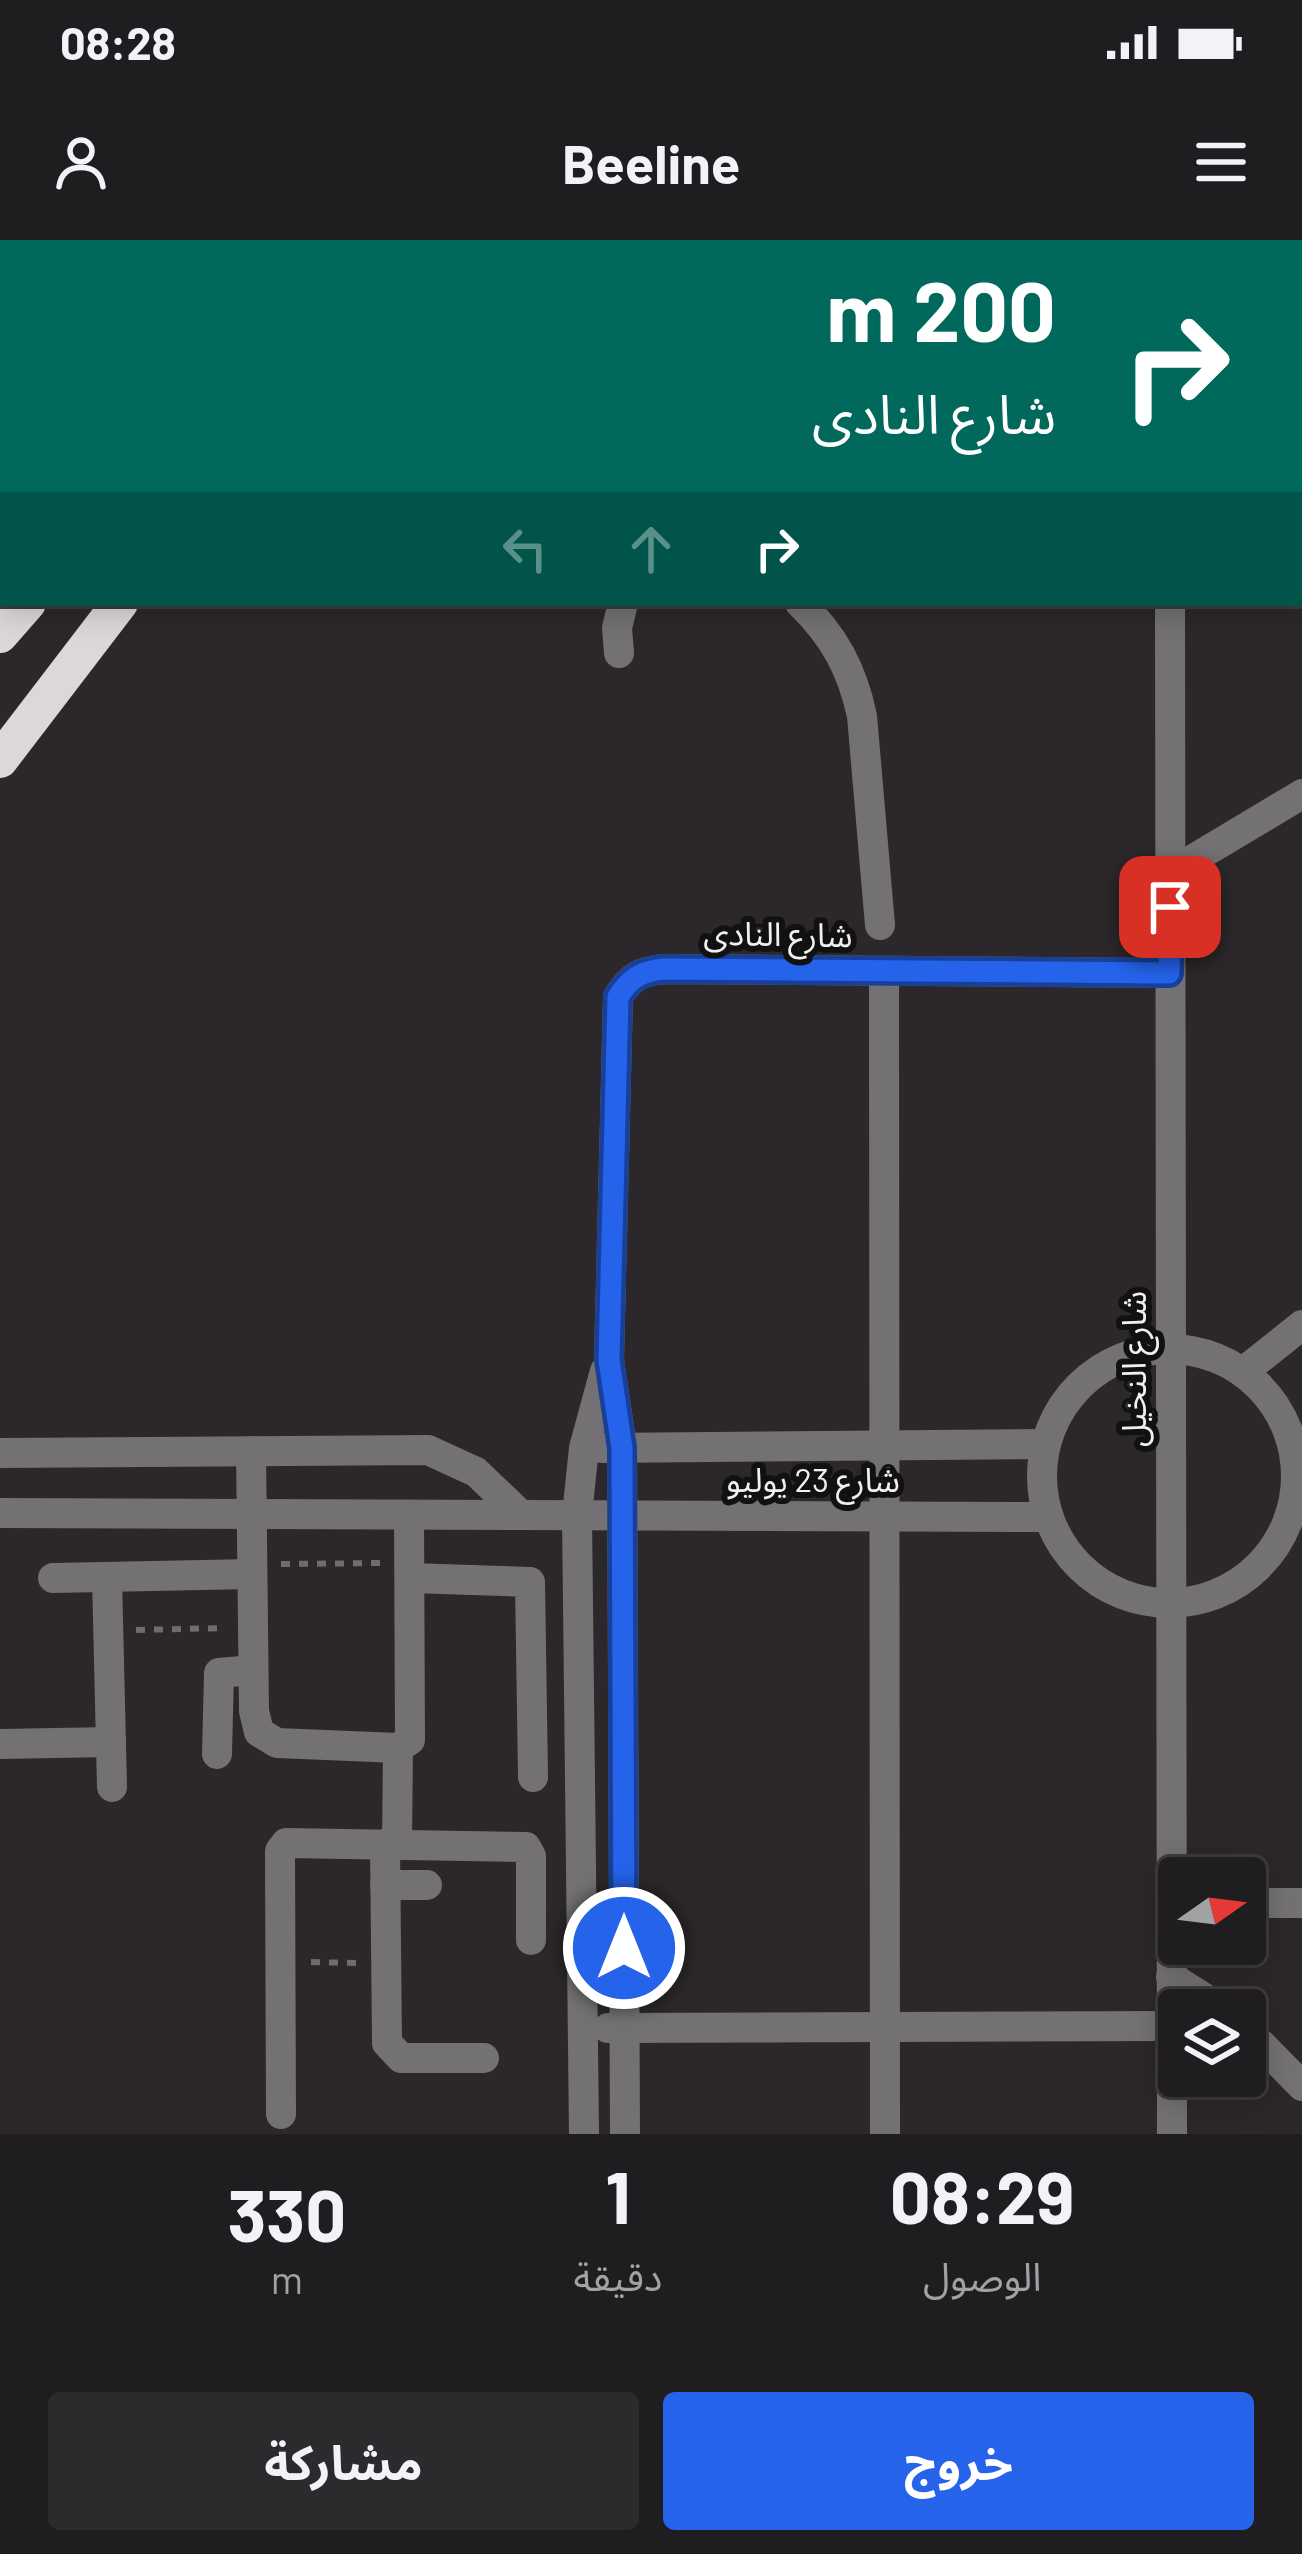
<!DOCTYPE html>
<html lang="ar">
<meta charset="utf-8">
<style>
body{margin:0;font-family:Barlow,"Noto Sans Arabic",sans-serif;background:#2d2a2d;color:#f1f3f6;direction:rtl;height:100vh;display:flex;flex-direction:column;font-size:45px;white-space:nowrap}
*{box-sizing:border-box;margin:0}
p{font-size:39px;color:#a2a2a5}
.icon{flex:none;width:66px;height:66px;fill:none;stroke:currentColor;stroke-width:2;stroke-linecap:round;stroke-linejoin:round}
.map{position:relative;height:1894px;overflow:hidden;direction:ltr}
.drawer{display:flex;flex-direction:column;background:#201d20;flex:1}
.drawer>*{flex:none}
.hud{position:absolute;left:0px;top:0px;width:1302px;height:366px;box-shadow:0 6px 30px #0003,0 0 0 3px #3d3b3e;direction:rtl;background:#00695c;color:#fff;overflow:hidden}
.needle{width:78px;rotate:76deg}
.tools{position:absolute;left:1158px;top:1617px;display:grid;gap:24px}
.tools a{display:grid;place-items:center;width:108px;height:108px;border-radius:12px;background:#201d20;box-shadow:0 6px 30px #0003,0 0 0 3px #3d3b3e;font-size:60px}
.pin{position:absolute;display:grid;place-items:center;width:102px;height:102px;color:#fff;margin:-51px;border-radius:24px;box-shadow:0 6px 18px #0006}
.me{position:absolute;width:132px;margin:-66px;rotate:0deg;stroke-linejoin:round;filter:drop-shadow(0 0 9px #0008)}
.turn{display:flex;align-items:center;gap:42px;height:252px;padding:0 48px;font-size:54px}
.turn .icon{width:156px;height:156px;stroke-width:2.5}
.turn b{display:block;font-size:84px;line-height:102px}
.lanes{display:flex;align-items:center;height:114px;padding:0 48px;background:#0003;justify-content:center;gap:60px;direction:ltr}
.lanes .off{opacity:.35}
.eta{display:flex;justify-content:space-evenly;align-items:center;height:204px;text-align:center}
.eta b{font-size:72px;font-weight:700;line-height:84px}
.action{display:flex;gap:24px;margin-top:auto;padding:24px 48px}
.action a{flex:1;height:138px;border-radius:12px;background:#2563eb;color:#fff;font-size:48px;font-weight:700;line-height:138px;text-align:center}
.action a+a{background:#2d2a2d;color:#f1f3f6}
.status{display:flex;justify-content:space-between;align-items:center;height:84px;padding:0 60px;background:#201d20;direction:ltr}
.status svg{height:33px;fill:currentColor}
header{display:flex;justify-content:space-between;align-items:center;height:156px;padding:0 48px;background:#201d20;font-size:54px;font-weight:700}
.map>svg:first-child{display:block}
.green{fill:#4a3145}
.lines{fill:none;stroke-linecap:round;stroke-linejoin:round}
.path{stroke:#6f6b6e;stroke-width:6;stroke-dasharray:9 9;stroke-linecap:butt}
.minor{stroke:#737173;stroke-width:30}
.highway{stroke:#dcd7db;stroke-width:36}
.route-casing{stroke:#184099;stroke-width:30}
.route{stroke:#2563eb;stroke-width:21}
.labels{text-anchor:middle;stroke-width:12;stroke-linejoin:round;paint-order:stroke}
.street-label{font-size:33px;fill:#f2eff1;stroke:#121112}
</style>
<div class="status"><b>08:28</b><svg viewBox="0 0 49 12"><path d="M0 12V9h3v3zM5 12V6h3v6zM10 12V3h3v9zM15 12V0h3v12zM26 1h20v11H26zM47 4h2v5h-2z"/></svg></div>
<header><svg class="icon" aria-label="menu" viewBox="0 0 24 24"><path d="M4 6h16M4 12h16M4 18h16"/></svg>Beeline<svg class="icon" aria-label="person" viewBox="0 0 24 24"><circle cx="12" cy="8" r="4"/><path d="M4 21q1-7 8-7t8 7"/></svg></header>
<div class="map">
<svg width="1302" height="1894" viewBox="0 0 1302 1894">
<rect width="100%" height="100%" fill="#2b272a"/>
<path class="green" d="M 772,0 L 1302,0 L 1302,171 L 1299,3 Z"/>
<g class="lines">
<g class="path">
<path d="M 281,1324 L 382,1323"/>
<path d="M 136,1390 L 225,1388"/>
<path d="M 311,1722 L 357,1723"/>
</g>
<g class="minor">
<path d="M 73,0 L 77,3"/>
<path d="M 714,0 L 719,3"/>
<path d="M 1164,0 L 1164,3"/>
<path d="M 588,3 L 589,0"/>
<path d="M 1299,203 L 1302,202"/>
<path d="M 1299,231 L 1302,229"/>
<path d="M 1299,336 L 1302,341"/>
<path d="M 800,363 C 834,396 852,429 862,476 L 880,685"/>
<path d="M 1170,363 L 1172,1894"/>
<path d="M 619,413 L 617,388 L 623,363"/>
<path d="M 1170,633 L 1302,554"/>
<path d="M 884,731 L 885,1894"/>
<circle cx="1169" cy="1236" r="127"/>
<path d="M 1243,1132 L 1302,1085"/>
<path d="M 602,1208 L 1046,1204"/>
<path d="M 251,1211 L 254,1471 L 259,1492 L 277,1503 L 398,1508 L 410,1500 L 409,1275"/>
<path d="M 0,1213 L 428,1210 L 476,1232 L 521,1275 L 0,1273"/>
<path d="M 521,1275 L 1048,1277"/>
<path d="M 107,1337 L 112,1547"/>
<path d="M 53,1338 L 252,1334"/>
<path d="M 410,1338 L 530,1342 L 533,1537"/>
<path d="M 0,1504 L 111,1502"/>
<path d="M 217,1514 L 219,1433 L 253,1430"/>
<path d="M 385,1604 L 387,1803 L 401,1818 L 484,1818"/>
<path d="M 397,1604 L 398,1508"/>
<path d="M 385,1645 L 427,1645"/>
<path d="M 1245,1663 L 1302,1663"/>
<path d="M 1171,1737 L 1223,1770"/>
<path d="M 608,1788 L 1172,1786"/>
<path d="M 1245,1788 L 1302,1846"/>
<path d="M 281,1874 L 280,1611 L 286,1603 L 526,1607 L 531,1616 L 531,1700"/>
<path d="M 584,1894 L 577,1275 L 584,1208 L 605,1131"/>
<path d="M 625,1894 L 622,1208 L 609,1120 L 618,757 C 630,737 641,731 665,729 L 1169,733"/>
</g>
<g class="highway">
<path d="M 332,3 L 334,0"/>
<path d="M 399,3 L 402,0"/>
<path d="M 0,395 L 28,363"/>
<path d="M 0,520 L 120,363"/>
</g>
</g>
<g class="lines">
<defs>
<path id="route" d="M 624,1708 L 622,1208 L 609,1120 L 618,757 C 630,738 641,731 664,729 L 1169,733 L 1170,667"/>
</defs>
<use href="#route" class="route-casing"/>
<use href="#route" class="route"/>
</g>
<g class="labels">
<g class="street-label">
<text transform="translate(778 694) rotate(1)" y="12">شارع النادى</text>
<text transform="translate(1134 1129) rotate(-90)" y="12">شارع النخيل</text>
<text x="813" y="1252">شارع 23 يوليو</text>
</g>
</g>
</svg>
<div class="tools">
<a><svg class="needle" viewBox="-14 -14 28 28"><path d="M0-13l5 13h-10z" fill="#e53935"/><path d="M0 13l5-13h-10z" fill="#a2a2a5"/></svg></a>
<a><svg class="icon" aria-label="layers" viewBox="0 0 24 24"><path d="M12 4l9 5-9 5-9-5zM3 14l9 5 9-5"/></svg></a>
</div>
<div class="pin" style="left:1170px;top:667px;background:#d93025"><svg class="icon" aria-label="arrive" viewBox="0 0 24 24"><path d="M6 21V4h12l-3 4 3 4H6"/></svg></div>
<svg class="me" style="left:624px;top:1708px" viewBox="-20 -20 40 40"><circle r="17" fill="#2563eb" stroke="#fff" stroke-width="3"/><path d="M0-11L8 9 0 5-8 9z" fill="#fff"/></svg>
<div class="hud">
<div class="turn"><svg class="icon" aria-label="right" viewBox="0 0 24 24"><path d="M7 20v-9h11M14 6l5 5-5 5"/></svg><div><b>200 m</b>شارع النادى</div></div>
<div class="lanes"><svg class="icon off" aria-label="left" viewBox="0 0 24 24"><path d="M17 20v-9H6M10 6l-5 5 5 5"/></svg><svg class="icon off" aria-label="ahead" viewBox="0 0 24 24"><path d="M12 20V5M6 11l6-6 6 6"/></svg><svg class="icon" aria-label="right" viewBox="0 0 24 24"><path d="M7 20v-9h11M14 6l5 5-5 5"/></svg></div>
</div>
</div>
<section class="drawer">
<div class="eta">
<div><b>08:29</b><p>الوصول</p></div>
<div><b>1</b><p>دقيقة</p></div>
<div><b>330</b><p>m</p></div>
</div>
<div class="action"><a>خروج</a><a>مشاركة</a></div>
</section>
